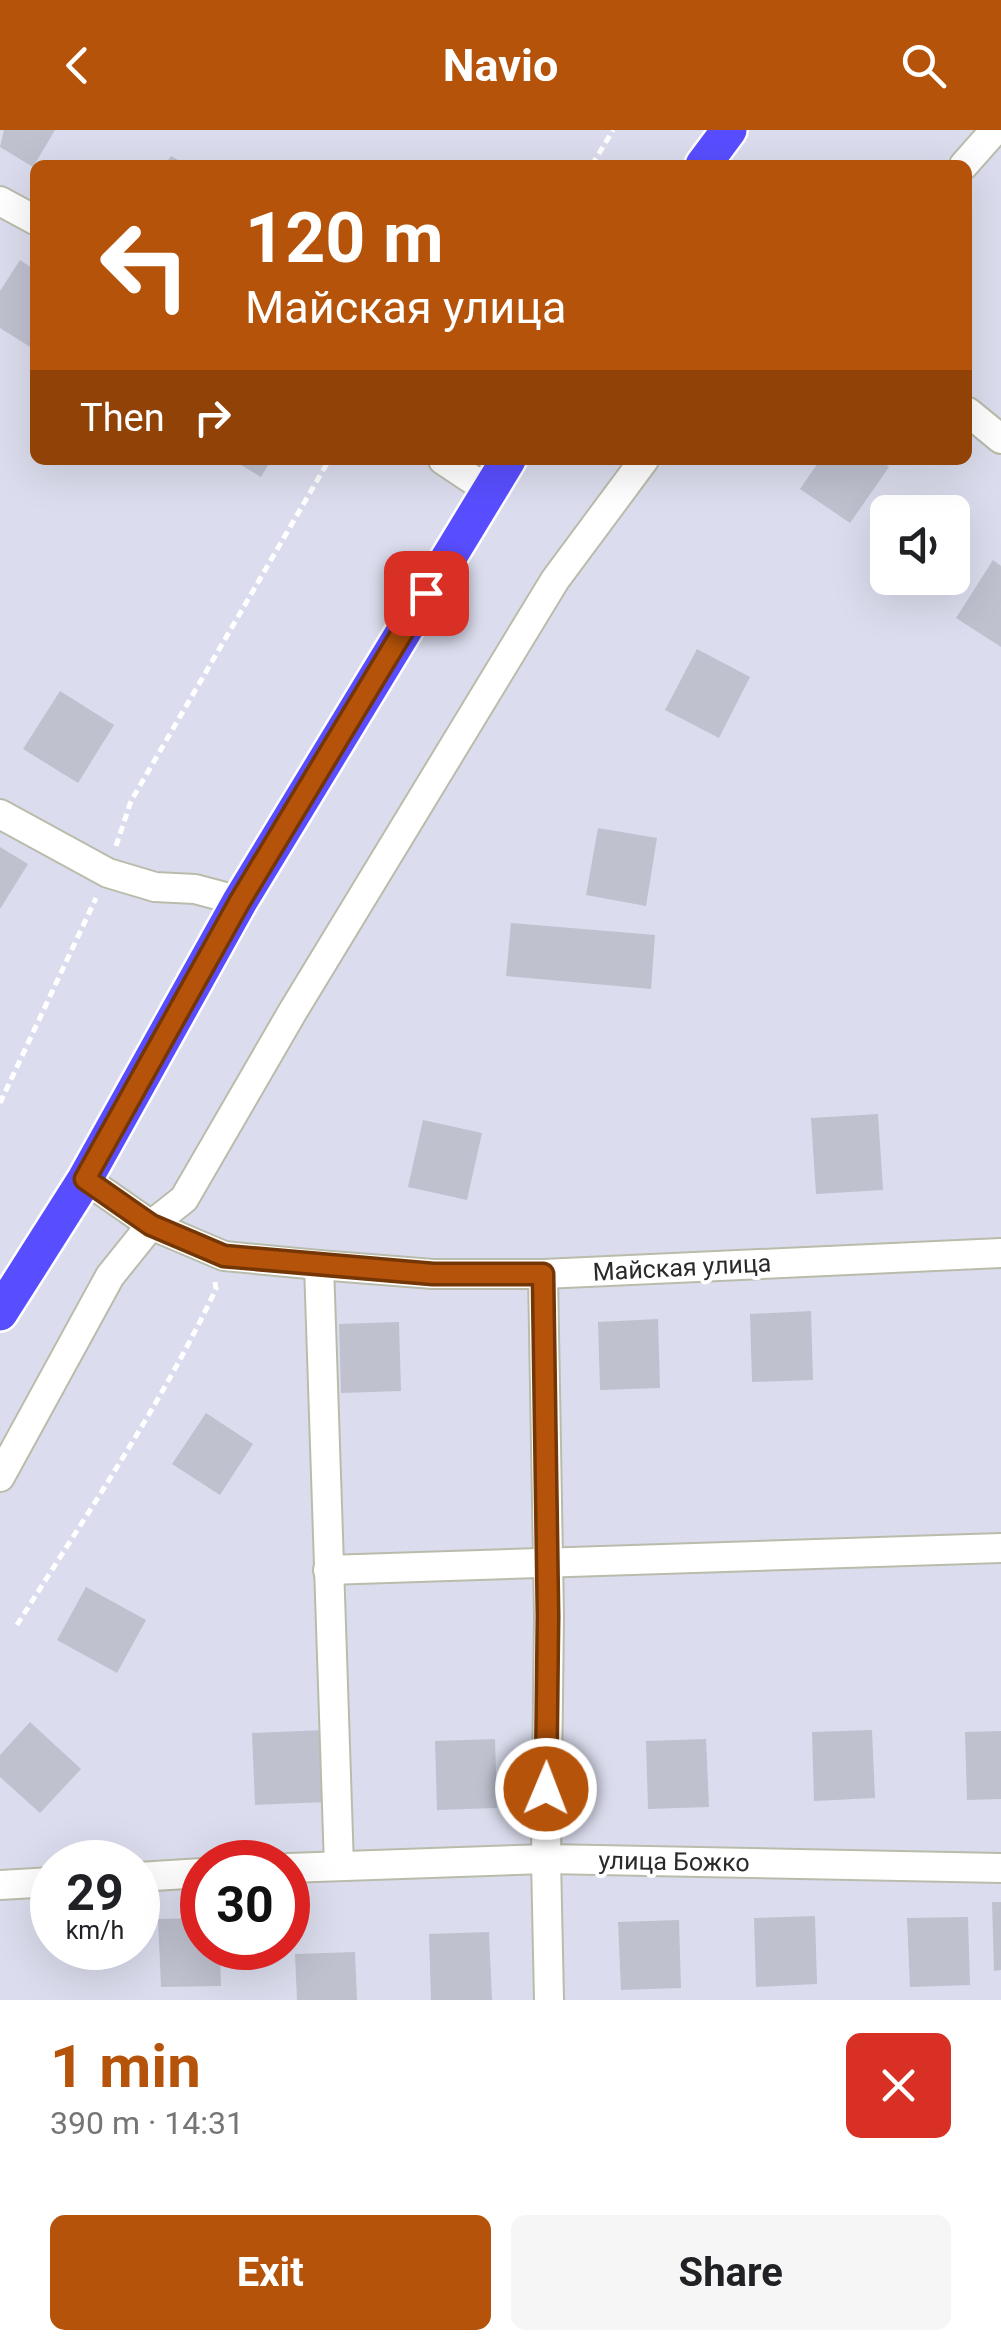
<!DOCTYPE html>
<meta charset="utf-8">
<style>
body{margin:0;font-family:Roboto,sans-serif;background:#f6f6f6;color:#202124;height:100vh;display:flex;flex-direction:column;font-size:38px;white-space:nowrap}
*{box-sizing:border-box;margin:0}
p{font-size:32px;color:#757577}
.icon{flex:none;width:55px;height:55px;fill:none;stroke:currentColor;stroke-width:2;stroke-linecap:round;stroke-linejoin:round}
.map{position:relative;height:1870px;overflow:hidden}
.details{display:flex;flex-direction:column;background:#fff;flex:1}
.details>*{flex:none}
.hud{position:absolute;left:30px;top:30px;width:942px;height:305px;border-radius:15px;box-shadow:0 10px 40px #0002;background:#b45309;color:#fff;overflow:hidden}
.fabs{position:absolute;left:870px;top:365px;display:grid;gap:20px}
.fabs a{display:grid;place-items:center;width:100px;height:100px;border-radius:15px;background:#fff;box-shadow:0 10px 40px #0002;font-size:50px}
.speed{position:absolute;left:30px;top:1710px;display:flex;gap:20px;font-size:50px;font-weight:700;text-align:center}
.speed>*{display:grid;place-content:center;width:130px;height:130px;border-radius:50%;background:#fff;box-shadow:0 10px 40px #0002;line-height:1}
.speed small{font-size:25px;font-weight:400}
.speed .limit{border:15px solid #d22;background:#fff;color:#111}
.pin{position:absolute;display:grid;place-items:center;width:85px;height:85px;color:#fff;margin:-42px;border-radius:20px;box-shadow:0 5px 15px #0006}
.me{position:absolute;width:110px;margin:-55px;rotate:1deg;stroke-linejoin:round;filter:drop-shadow(0 0 8px #0008)}
.turn{display:flex;align-items:center;gap:35px;height:210px;padding:0 50px;font-size:45px}
.turn .icon{width:130px;height:130px;stroke-width:2.5}
.turn b{display:block;font-size:70px;line-height:85px}
.then{display:flex;align-items:center;height:95px;padding:0 50px;background:#0003;gap:20px;font-size:38px}
.round{display:grid;place-items:center;flex:none;width:105px;height:105px;border-radius:15px;background:#f6f6f6}
.summary{display:flex;align-items:center;justify-content:space-between;height:170px;padding:0 50px}
h1{font-size:60px;font-weight:700;line-height:75px;color:#b45309}
.button{display:flex;gap:20px;margin-top:auto;padding:20px 50px}
.button a{flex:1;height:115px;border-radius:15px;background:#b45309;color:#fff;font-size:40px;font-weight:700;line-height:115px;text-align:center}
.button a+a{background:#f6f6f6;color:#202124}
header{display:flex;justify-content:space-between;align-items:center;height:130px;padding:0 50px;background:#b45309;color:#fff;font-size:45px;font-weight:700}
.map>svg:first-child{display:block}
.building{fill:#bfc1cf}
.lines{fill:none;stroke-linecap:round;stroke-linejoin:round}
.minor-casing{stroke:#babcab;stroke-width:32}
.major-casing{stroke:#fff;stroke-width:40}
.path{stroke:#fff;stroke-width:5;stroke-dasharray:8 5;stroke-linecap:butt}
.minor{stroke:#fff;stroke-width:28}
.major{stroke:#594eff;stroke-width:35}
.route-casing{stroke:#753606;stroke-width:25}
.route{stroke:#b45309;stroke-width:18}
.labels{text-anchor:middle;stroke-width:8;stroke-linejoin:round;paint-order:stroke}
.street-label{font-size:25px;fill:#2a2a2a;stroke:#fff}
</style>
<header><svg class="icon" aria-label="back" viewBox="0 0 24 24"><path d="M15 5l-7 7 7 7"/></svg>Navio<svg class="icon" aria-label="search" viewBox="0 0 24 24"><circle cx="10" cy="10" r="6"/><path d="M15 15l6 6"/></svg></header>
<div class="map">
<svg width="1001" height="1870" viewBox="0 0 1001 1870">
<rect width="100%" height="100%" fill="#dbddee"/>
<g class="building">
<path d="M 4,0 L 55,0 L 33,37 L 0,17 Z"/>
<path d="M 171,26 L 187,35 L 165,35 Z"/>
<path d="M 20,130 L 35,140 L 35,220 L 0,198 L 0,161 Z"/>
<path d="M 233,330 L 271,330 L 261,347 Z"/>
<path d="M 820,330 L 879,330 L 889,337 L 850,393 L 800,359 Z"/>
<path d="M 993,430 L 1001,436 L 1001,517 L 956,488 Z"/>
<path d="M 697,519 L 750,547 L 719,608 L 665,580 Z"/>
<path d="M 60,561 L 114,595 L 78,653 L 23,619 Z"/>
<path d="M 598,698 L 657,708 L 646,776 L 586,765 Z"/>
<path d="M 0,717 L 28,734 L 0,779 Z"/>
<path d="M 511,793 L 655,805 L 651,859 L 506,846 Z"/>
<path d="M 878,984 L 883,1060 L 816,1064 L 811,988 Z"/>
<path d="M 423,990 L 482,1003 L 467,1070 L 408,1057 Z"/>
<path d="M 811,1181 L 813,1250 L 752,1252 L 750,1184 Z"/>
<path d="M 658,1189 L 660,1258 L 600,1260 L 598,1192 Z"/>
<path d="M 399,1192 L 401,1261 L 341,1263 L 339,1194 Z"/>
<path d="M 206,1283 L 253,1314 L 220,1365 L 172,1334 Z"/>
<path d="M 86,1457 L 146,1490 L 117,1543 L 57,1510 Z"/>
<path d="M 30,1592 L 81,1639 L 40,1683 L 0,1647 L 0,1625 Z"/>
<path d="M 324,1600 L 327,1672 L 255,1675 L 252,1603 Z"/>
<path d="M 872,1600 L 875,1668 L 814,1671 L 812,1602 Z"/>
<path d="M 1001,1601 L 1001,1669 L 967,1670 L 965,1602 Z"/>
<path d="M 495,1609 L 497,1678 L 437,1680 L 435,1611 Z"/>
<path d="M 706,1609 L 709,1677 L 648,1679 L 646,1611 Z"/>
<path d="M 992,1772 L 1001,1772 L 1001,1840 L 994,1841 Z"/>
<path d="M 815,1786 L 817,1854 L 756,1857 L 754,1788 Z"/>
<path d="M 968,1787 L 970,1855 L 910,1857 L 907,1788 Z"/>
<path d="M 202,1788 L 202,1818 L 220,1818 L 221,1856 L 161,1857 L 158,1789 Z"/>
<path d="M 679,1790 L 681,1858 L 621,1860 L 618,1792 Z"/>
<path d="M 489,1802 L 492,1870 L 431,1870 L 429,1804 Z"/>
<path d="M 355,1822 L 357,1870 L 297,1870 L 295,1824 Z"/>
</g>
<g class="lines">
<defs>
<g id="minor">
<path d="M 964,35 L 995,0"/>
<path d="M 0,71 L 35,90"/>
<path d="M 968,282 L 1001,309"/>
<path d="M 443,330 L 488,360"/>
<path d="M 0,684 L 108,743 L 155,757 L 195,759 L 240,771"/>
<path d="M 85,1049 L 151,1095 L 224,1126 L 319,1135 L 433,1144 L 543,1144 L 1001,1123"/>
<path d="M 319,1135 L 339,1736"/>
<path d="M 543,1144 L 549,1486 L 546,1729 L 549,1870"/>
<path d="M 0,1347 L 110,1146 L 151,1095 L 184,1069 L 293,881 L 555,450 L 644,330"/>
<path d="M 328,1440 L 1001,1418"/>
<path d="M 288,1738 L 546,1729 L 1001,1738"/>
<path d="M 138,1747 L 202,1743"/>
<path d="M 0,1755 L 52,1752"/>
</g>
<g id="major">
<path d="M 703,35 L 729,0"/>
<path d="M 0,1183 L 85,1049 L 240,771 L 508,330"/>
</g>
</defs>
<use href="#minor" class="minor-casing"/>
<use href="#major" class="major-casing"/>
<g class="path">
<path d="M 592,35 L 613,0"/>
<path d="M 116,716 L 131,671 L 329,330"/>
<path d="M 0,973 L 96,768"/>
<path d="M 17,1495 C 86,1385 160,1277 216,1159 L 215,1152"/>
</g>
<use href="#minor" class="minor"/>
<use href="#major" class="major"/>
</g>
<g class="lines">
<defs>
<path id="route" d="M 426,463 L 240,771 L 85,1049 L 151,1095 L 224,1126 L 433,1144 L 543,1144 L 548,1486 L 546,1659"/>
</defs>
<use href="#route" class="route-casing"/>
<use href="#route" class="route"/>
</g>
<g class="labels">
<g class="street-label">
<text transform="translate(682 1137) rotate(-3)" y="9">Майская улица</text>
<text transform="translate(674 1731) rotate(1)" y="9">улица Божко</text>
</g>
</g>
</svg>
<div class="fabs">
<a><svg class="icon" aria-label="sound" viewBox="0 0 24 24"><path d="M4 9h4l5-4v14l-5-4H4zM17 9q2 3 0 6"/></svg></a>
</div>
<div class="speed"><div>29<small>km/h</small></div><div class="limit">30</div></div>
<div class="pin" style="left:426px;top:463px;background:#d93025"><svg class="icon" aria-label="arrive" viewBox="0 0 24 24"><path d="M6 21V4h12l-3 4 3 4H6"/></svg></div>
<svg class="me" style="left:546px;top:1659px" viewBox="-20 -20 40 40"><circle r="17" fill="#b45309" stroke="#fff" stroke-width="3"/><path d="M0-11L8 9 0 5-8 9z" fill="#fff"/></svg>
<div class="hud">
<div class="turn"><svg class="icon" aria-label="left" viewBox="0 0 24 24"><path d="M17 20v-9H6M10 6l-5 5 5 5"/></svg><div><b>120 m</b>Майская улица</div></div>
<div class="then">Then<svg class="icon" aria-label="right" viewBox="0 0 24 24"><path d="M7 20v-9h11M14 6l5 5-5 5"/></svg></div>
</div>
</div>
<section class="details">
<div class="summary"><div><h1>1 min</h1><p>390 m · 14:31</p></div><a class="round" style="background:#d93025;color:#fff"><svg class="icon" aria-label="close" viewBox="0 0 24 24"><path d="M6 6l12 12M18 6L6 18"/></svg></a></div>
<div class="button"><a>Exit</a><a>Share</a></div>
</section>
